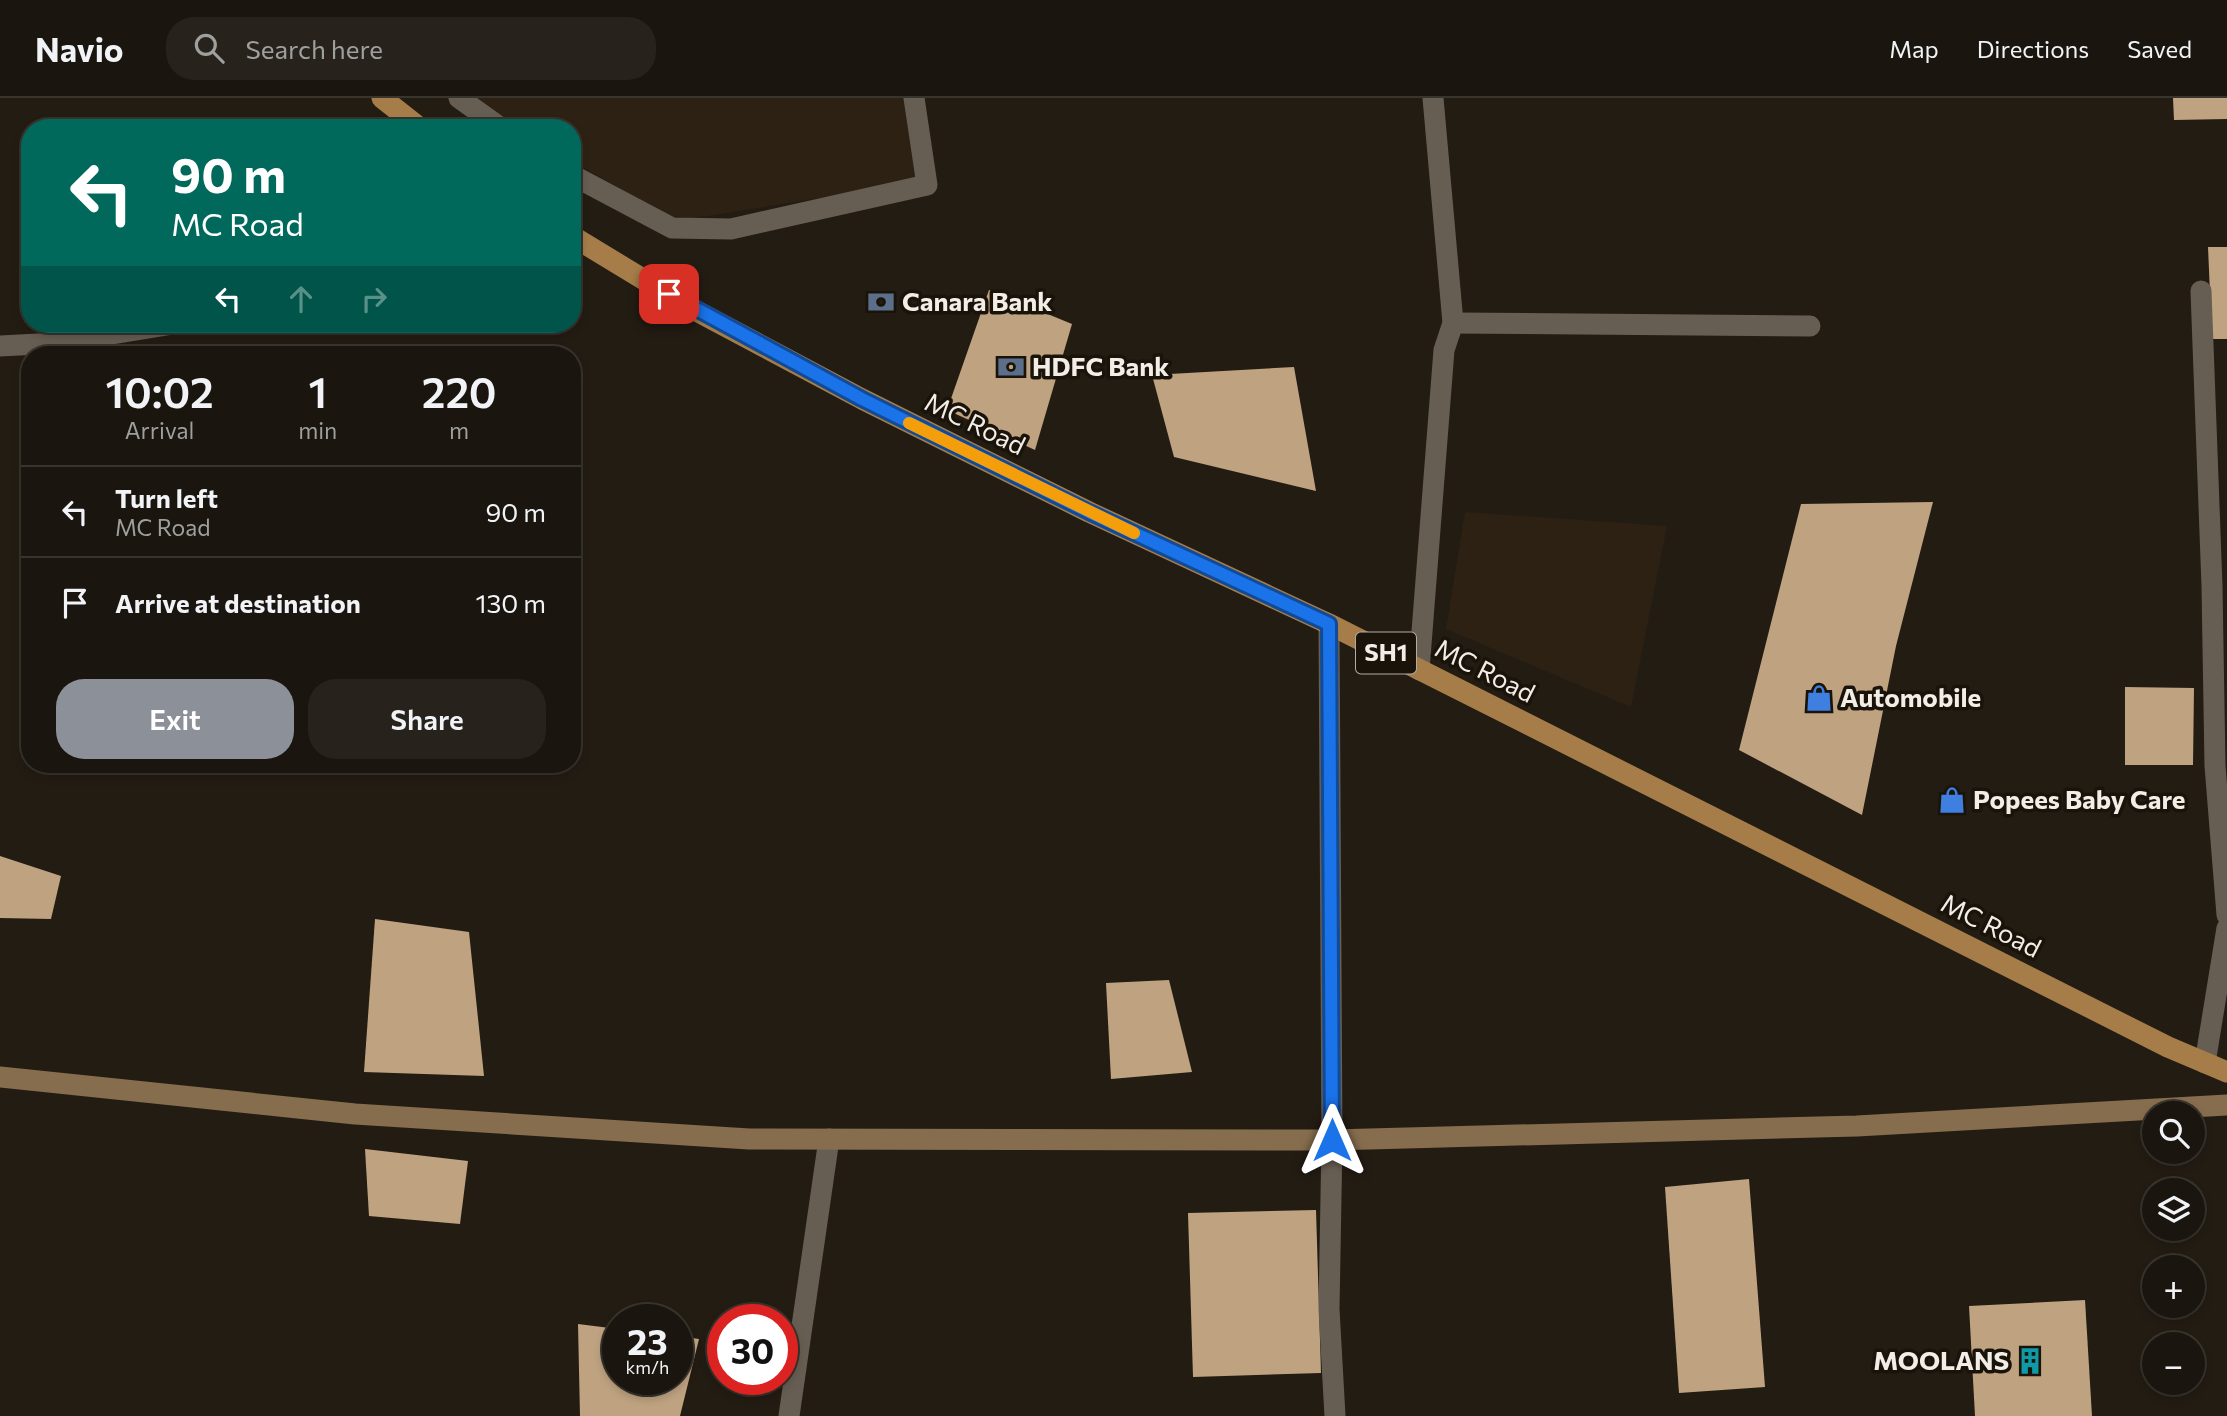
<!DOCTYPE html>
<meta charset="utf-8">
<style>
body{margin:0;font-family:Commissioner,sans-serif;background:#27221c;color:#f1f3f6;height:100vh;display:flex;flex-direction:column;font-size:26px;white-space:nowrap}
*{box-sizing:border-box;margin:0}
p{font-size:23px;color:#9f9f9e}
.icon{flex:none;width:38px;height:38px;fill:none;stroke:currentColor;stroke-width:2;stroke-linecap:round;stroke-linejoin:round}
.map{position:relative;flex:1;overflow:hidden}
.side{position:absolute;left:21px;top:248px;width:560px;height:427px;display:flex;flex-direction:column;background:#1a150e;border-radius:28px;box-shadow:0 4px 10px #0003,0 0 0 2px #38342e}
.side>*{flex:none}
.banner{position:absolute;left:21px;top:21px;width:560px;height:214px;border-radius:28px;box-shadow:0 4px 10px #0003,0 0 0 2px #38342e;background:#00695c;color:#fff;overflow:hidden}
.buttons{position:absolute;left:2142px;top:1003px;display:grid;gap:14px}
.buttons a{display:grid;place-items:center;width:63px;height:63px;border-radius:50%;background:#1a150e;box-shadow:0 4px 10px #0003,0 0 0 2px #38342e;font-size:35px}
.speed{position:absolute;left:602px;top:1206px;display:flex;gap:14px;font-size:35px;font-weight:700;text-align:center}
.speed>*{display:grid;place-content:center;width:91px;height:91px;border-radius:50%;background:#1a150e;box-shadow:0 4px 10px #0003,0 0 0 2px #38342e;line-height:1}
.speed small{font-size:18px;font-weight:400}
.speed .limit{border:10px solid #d22;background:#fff;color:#111}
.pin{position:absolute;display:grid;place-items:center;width:60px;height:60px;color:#fff;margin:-30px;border-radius:14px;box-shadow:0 4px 10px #0006}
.me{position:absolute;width:77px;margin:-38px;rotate:0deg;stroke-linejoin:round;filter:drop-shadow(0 0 5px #0008)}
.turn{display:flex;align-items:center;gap:24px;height:147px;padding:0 35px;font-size:32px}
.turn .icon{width:91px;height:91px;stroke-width:2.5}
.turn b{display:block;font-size:49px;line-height:60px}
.lanes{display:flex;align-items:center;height:66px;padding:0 35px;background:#0003;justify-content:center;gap:35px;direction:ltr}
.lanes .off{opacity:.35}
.eta{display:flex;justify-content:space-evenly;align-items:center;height:119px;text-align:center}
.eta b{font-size:42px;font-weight:600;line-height:49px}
.button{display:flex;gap:14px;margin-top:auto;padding:14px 35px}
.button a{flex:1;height:80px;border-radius:28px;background:#8c9099;color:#fff;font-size:28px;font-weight:600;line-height:80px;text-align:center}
.button a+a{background:#27221c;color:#f1f3f6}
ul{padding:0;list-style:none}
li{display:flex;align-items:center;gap:21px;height:91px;padding:0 35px;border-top:2px solid #38342e}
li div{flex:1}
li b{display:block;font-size:26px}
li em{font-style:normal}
header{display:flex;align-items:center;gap:42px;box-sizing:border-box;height:98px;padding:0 35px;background:#1a150e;border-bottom:2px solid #38342e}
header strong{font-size:33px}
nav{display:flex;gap:38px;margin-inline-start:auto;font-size:24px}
.search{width:490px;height:63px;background:#27221c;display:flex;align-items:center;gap:18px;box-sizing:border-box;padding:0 24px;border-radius:28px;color:#9f9f9e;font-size:26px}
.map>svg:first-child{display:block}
.built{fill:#2d2113}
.building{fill:#bfa381}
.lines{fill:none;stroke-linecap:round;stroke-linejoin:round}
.service{stroke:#675e53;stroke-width:21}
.minor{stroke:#675e53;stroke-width:21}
.secondary{stroke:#866d4e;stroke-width:21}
.primary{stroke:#a67d49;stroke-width:21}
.route-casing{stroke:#114b97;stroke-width:18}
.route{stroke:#1a73e8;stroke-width:12}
.slow{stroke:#f59e0b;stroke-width:12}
.labels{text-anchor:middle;stroke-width:7;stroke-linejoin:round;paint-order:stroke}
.shield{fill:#1a130a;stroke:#b1aca5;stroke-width:2}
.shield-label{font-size:24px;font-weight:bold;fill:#f2ede7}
.poi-label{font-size:26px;font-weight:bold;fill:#f2ede7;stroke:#1a130a;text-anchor:start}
.street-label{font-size:26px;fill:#f2ede7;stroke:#1a130a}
</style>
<header>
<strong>Navio</strong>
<div class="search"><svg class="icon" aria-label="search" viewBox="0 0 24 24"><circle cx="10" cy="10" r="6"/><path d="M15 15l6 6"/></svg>Search here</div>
<nav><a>Map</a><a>Directions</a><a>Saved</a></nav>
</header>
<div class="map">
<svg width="2227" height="1318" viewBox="0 0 2227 1318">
<rect width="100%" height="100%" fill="#231c13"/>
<g class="built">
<path d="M 474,0 L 910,0 L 919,84 L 677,123 L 572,63 L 572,30 L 516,30 Z"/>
<path d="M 1465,414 L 1667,428 L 1631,609 L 1446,531 Z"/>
</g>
<g class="building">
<path d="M 2173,0 L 2227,0 L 2227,21 L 2174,22 Z"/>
<path d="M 2208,149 L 2227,149 L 2227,241 L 2212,241 Z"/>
<path d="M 989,192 L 1072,226 L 1035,352 L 947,312 Z"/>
<path d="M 1294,269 L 1316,393 L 1174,359 L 1152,277 Z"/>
<path d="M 1933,404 L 1896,548 L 1862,717 L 1739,652 L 1801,406 Z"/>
<path d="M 2125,589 L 2194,590 L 2193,667 L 2125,667 Z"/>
<path d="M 0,758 L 61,778 L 51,821 L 0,820 Z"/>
<path d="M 375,821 L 469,834 L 484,978 L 364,974 Z"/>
<path d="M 1169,882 L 1192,974 L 1111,981 L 1106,885 Z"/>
<path d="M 365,1051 L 468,1063 L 460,1126 L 369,1118 Z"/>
<path d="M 1749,1081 L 1765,1289 L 1679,1295 L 1665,1089 Z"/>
<path d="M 1316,1112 L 1321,1275 L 1193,1279 L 1188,1115 Z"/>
<path d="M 2085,1202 L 2092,1318 L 1975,1318 L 1969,1208 Z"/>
<path d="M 578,1226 L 618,1231 L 618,1281 L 677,1281 L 677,1238 L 699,1241 L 680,1318 L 580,1318 Z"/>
</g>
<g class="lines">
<g class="service">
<path d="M 459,0 L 501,30"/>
<path d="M 572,77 L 672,130 L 731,131 L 927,87 L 914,0"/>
</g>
<g class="minor">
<path d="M 2201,193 L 2212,488 L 2215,668 L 2227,817"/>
<path d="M 1453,225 L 1810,228"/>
<path d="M 0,248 L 57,245 L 173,226"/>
<path d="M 1329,526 L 1332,1042 L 1329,1211 L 1335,1318"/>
<path d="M 1419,572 L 1444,252 L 1453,225 L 1433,0"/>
<path d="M 2205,965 L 2227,830"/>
<path d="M 789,1318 L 829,1041"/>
</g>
<path class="secondary" d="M 0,979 L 355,1016 L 749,1041 L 1332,1042 L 1857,1028 L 2227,1007"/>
<g class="primary">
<path d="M 382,0 L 420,30"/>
<path d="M 572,138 L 689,209 L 862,301 L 1089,414 L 1329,526 L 2168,949 L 2227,974"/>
</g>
</g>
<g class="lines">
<defs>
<path id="route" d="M 669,196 L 862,301 L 1089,414 L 1329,526 L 1332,1042"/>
</defs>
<use href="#route" class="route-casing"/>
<use href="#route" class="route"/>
<path class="slow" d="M 909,325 L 1134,435"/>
</g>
<defs>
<symbol id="bank-bare" viewBox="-9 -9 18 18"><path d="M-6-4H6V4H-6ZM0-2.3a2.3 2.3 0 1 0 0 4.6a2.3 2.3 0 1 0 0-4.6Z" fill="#5c6f8a" stroke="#1a130a" stroke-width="2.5" paint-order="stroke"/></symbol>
<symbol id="shop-bare" viewBox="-9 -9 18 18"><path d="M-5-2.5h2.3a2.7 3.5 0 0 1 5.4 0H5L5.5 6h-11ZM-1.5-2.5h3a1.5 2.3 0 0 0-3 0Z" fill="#3f7fe0" stroke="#1a130a" stroke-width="2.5" paint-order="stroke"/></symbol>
<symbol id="building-bare" viewBox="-9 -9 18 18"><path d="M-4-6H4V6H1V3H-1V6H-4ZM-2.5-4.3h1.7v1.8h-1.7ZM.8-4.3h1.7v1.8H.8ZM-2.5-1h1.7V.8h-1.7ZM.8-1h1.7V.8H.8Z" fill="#0f9aa8" stroke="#1a130a" stroke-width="2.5" paint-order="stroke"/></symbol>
</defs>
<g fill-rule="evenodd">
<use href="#bank-bare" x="862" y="185" width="38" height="38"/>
<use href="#bank-bare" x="992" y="250" width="38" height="38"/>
<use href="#shop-bare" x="1800" y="581" width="38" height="38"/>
<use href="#shop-bare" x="1933" y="683" width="38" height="38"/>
<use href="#building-bare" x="2011" y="1244" width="38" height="38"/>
</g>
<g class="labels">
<rect class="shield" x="1356" y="534.5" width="60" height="41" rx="5"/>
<g class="shield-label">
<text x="1386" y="563">SH1</text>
</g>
<g class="poi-label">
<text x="902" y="213">Canara Bank</text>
<text x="1032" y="278">HDFC Bank</text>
<text x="1840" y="609">Automobile</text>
<text x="1973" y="711">Popees Baby Care</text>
<text x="2009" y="1272" text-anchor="end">MOOLANS</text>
</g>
<g class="street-label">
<text transform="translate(975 326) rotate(26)" y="9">MC Road</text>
<text transform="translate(1485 573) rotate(27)" y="9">MC Road</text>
<text transform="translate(1991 828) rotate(27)" y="9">MC Road</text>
</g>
</g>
</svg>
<div class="buttons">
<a><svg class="icon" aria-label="search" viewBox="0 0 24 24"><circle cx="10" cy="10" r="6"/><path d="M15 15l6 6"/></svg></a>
<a><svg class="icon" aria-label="layers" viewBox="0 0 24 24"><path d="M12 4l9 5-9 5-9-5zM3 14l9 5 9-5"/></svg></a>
<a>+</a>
<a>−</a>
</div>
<div class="speed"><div>23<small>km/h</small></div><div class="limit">30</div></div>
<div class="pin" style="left:669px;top:196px;background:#d93025"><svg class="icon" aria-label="arrive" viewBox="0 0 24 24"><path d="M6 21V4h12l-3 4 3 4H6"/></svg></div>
<svg class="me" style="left:1332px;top:1042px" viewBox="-20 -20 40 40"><path d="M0-17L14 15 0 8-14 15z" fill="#1a73e8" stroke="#fff" stroke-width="4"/></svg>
<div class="banner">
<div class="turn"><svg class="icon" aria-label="left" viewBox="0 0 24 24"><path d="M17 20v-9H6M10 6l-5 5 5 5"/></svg><div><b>90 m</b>MC Road</div></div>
<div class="lanes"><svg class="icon" aria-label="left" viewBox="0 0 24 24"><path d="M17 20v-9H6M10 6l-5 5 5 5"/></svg><svg class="icon off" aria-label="ahead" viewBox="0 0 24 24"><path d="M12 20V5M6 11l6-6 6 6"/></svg><svg class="icon off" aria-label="right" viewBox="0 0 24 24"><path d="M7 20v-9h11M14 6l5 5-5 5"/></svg></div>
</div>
<section class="side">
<div class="eta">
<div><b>10:02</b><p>Arrival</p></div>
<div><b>1</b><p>min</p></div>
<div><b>220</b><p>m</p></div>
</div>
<ul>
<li><svg class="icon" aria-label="left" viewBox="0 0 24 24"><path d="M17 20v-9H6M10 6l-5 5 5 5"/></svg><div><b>Turn left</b><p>MC Road</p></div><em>90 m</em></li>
<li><svg class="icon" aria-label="arrive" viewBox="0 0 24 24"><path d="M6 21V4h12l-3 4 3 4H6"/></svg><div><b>Arrive at destination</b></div><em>130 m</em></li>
</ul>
<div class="button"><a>Exit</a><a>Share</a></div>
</section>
</div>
